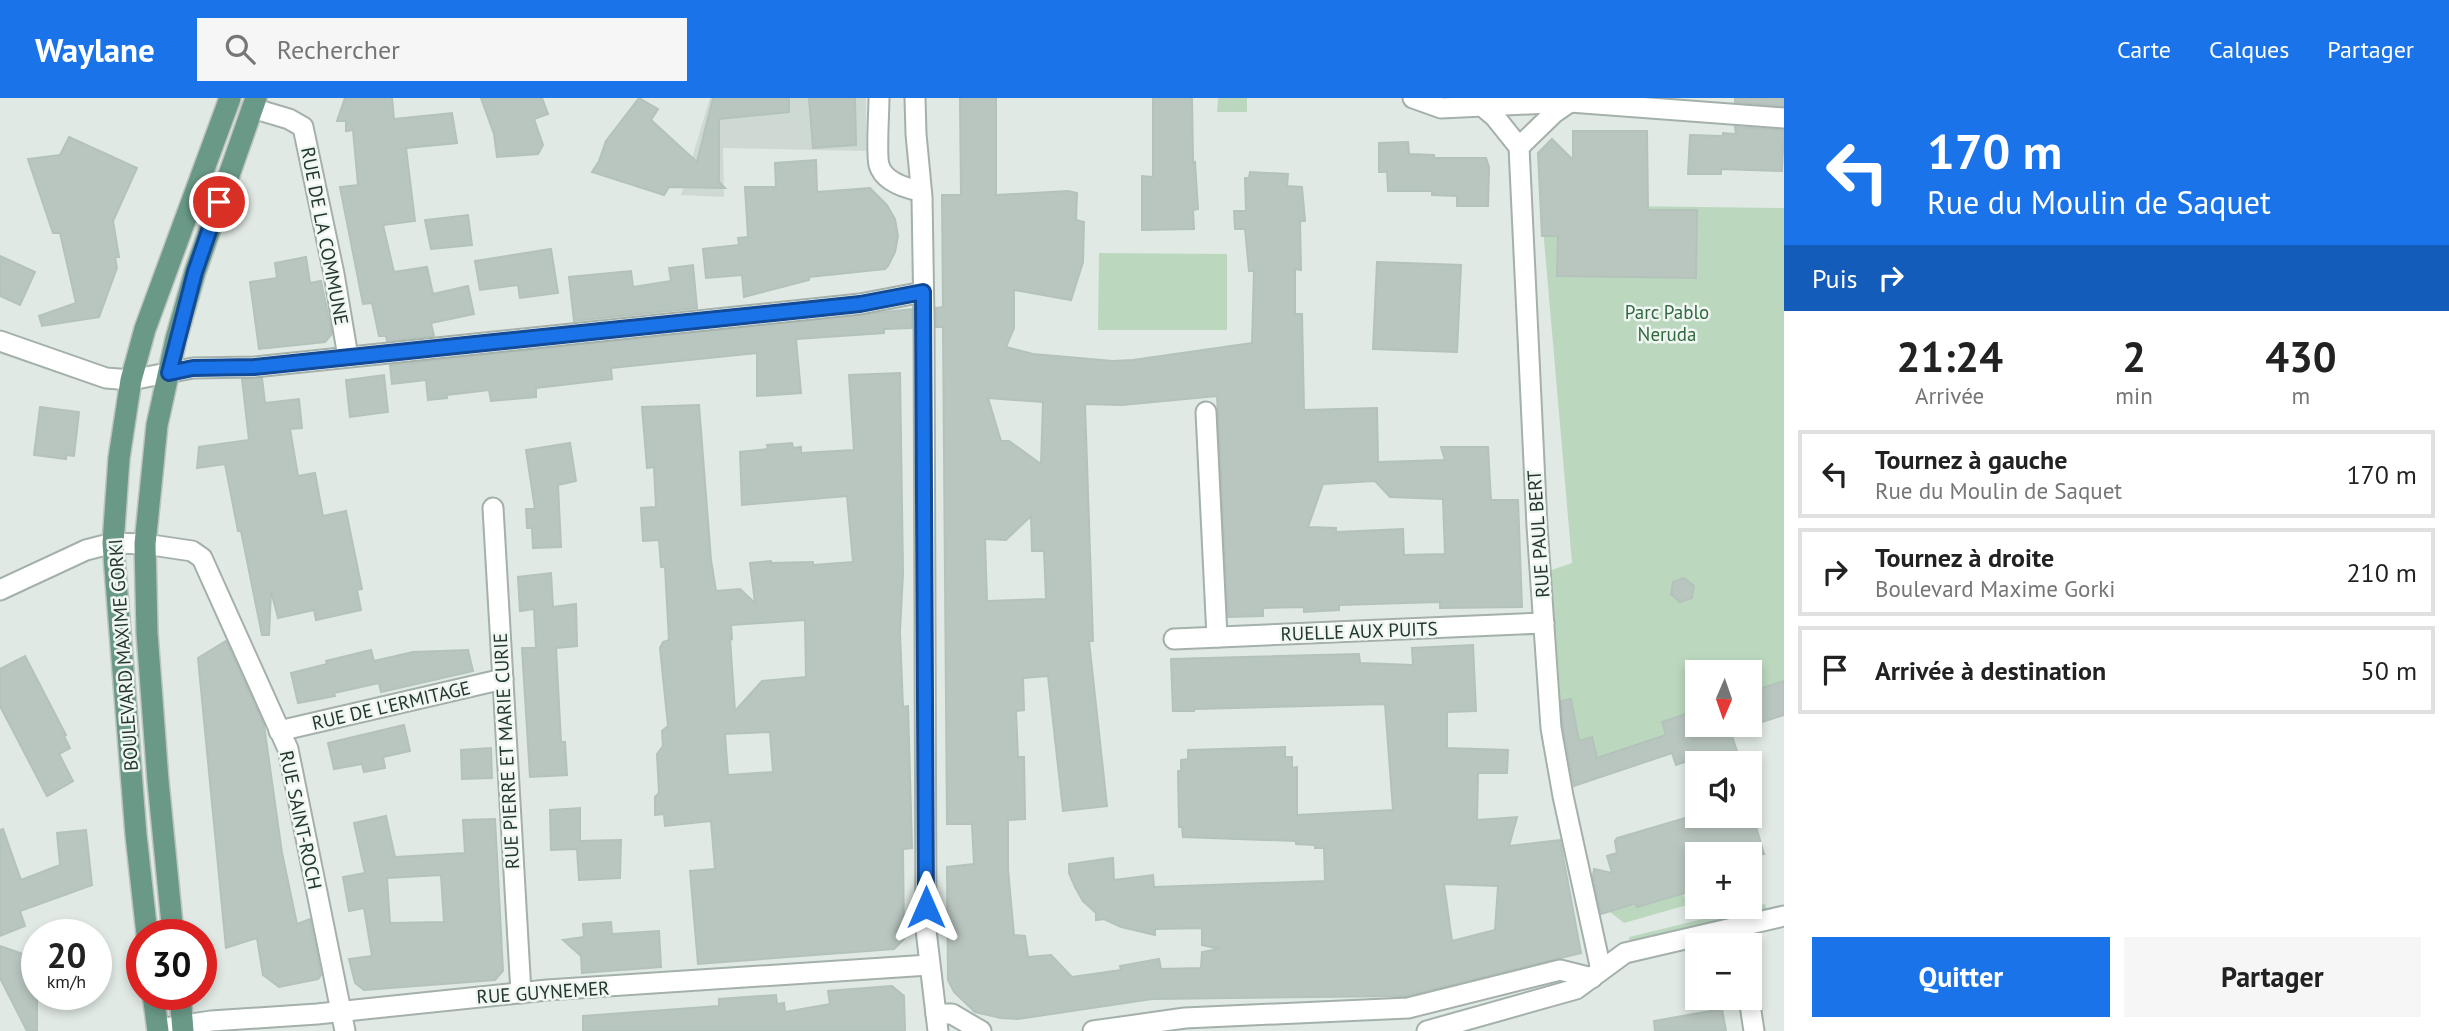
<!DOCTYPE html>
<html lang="fr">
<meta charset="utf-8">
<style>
body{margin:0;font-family:"PT Sans",sans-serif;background:#f6f6f6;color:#222;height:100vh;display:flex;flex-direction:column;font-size:26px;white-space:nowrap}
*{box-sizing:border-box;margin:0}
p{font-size:23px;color:#767676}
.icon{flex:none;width:38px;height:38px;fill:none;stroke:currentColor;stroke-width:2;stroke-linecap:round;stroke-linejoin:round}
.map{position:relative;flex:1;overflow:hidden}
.side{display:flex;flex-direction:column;background:#fff;width:665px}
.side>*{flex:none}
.banner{background:#1a73e8;color:#fff;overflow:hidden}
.needle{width:46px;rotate:182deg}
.buttons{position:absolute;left:1685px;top:562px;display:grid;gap:14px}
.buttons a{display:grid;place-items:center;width:77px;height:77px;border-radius:0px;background:#fff;box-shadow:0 4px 10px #0003;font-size:35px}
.speed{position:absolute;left:21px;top:821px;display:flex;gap:14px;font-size:35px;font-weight:700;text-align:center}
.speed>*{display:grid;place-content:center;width:91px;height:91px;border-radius:50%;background:#fff;box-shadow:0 4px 10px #0003;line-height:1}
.speed small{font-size:18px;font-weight:400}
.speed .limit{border:10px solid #d22;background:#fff;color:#111}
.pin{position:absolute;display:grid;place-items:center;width:60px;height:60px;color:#fff;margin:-30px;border:4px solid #fff;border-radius:50%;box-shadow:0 2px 7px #0007}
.me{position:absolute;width:77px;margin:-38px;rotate:0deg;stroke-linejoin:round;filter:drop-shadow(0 0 5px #0008)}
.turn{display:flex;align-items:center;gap:24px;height:147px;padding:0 28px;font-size:32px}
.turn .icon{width:91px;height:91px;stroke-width:2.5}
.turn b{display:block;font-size:49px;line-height:60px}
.then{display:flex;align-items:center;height:66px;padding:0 28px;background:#0003;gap:14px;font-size:26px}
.eta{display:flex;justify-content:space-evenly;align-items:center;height:119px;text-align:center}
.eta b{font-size:42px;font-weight:700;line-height:49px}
.action{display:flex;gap:14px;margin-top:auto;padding:14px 28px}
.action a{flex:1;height:80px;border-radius:0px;background:#1a73e8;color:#fff;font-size:28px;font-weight:700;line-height:80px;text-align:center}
.action a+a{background:#f6f6f6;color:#222}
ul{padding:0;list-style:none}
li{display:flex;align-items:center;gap:21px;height:88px;margin:0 14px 10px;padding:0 14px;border:4px solid #e0e0e0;border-radius:0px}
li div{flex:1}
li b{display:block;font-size:26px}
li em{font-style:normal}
header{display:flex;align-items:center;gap:42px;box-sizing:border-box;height:98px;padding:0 35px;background:#1a73e8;color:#fff}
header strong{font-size:33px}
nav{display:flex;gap:38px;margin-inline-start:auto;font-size:24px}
.search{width:490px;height:63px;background:#f6f6f6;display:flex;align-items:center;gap:18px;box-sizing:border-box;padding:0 24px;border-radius:0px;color:#767676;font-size:26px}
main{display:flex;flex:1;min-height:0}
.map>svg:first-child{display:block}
.built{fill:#ced9d3}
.green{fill:#bbd8bf}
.building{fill:#b9c6bf;stroke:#b3c2ba;stroke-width:2;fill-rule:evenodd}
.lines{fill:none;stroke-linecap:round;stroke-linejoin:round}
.street-casing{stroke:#a4b0aa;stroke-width:23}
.primary-casing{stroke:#bdc3c1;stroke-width:24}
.street{stroke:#fff;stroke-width:19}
.primary{stroke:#6a9a87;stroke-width:21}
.route-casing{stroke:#114b97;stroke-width:18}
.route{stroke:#1a73e8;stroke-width:12}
.labels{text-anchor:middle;stroke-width:5;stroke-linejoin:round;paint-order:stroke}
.street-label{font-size:19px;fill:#23372f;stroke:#f0f6f2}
.park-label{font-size:19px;fill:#326940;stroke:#f0f6f2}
</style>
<header>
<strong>Waylane</strong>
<div class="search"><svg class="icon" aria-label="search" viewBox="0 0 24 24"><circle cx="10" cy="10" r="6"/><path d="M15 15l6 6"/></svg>Rechercher</div>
<nav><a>Carte</a><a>Calques</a><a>Partager</a></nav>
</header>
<main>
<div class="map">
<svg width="1784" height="933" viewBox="0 0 1784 933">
<rect width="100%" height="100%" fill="#e0e9e4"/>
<path class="built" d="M 710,0 L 866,0 L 866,53 L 723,50 L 724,99 L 681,97 Z"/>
<g class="green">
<path d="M 1218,0 L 1247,0 L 1247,14 L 1217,14 Z"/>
<path d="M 1541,107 L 1784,110 L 1784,583 L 1750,594 L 1750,574 L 1698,574 L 1697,612 L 1662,624 L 1672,655 L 1597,660 L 1592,639 L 1579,643 L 1576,632 L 1559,637 L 1549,473 L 1572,465 Z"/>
<path d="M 1099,155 L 1227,156 L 1227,232 L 1098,232 Z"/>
<path d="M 1683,795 L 1687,807 L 1624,825 L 1610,814 Z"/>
<path d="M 1765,806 L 1767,814 L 1630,845 L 1629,839 Z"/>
</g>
<g class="building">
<path d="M 345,0 L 392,0 L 394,21 L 452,15 L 457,45 L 406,50 L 415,123 L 383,127 L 394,174 L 427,169 L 433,196 L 468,188 L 474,216 L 431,225 L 434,238 L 387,243 L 386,238 L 379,238 L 372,205 L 363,206 L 340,89 L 358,87 L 353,32 L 346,33 L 346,23 L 337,23 Z"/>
<path d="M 481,0 L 542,0 L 548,16 L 534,21 L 543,47 L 538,56 L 497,59 L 494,36 Z"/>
<path d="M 639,0 L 658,11 L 651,22 L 697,64 L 713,0 L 789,0 L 789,14 L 719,21 L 719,84 L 725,90 L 669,89 L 664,97 L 592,74 L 599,63 L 606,43 Z"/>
<path d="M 809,0 L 855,0 L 856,47 L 813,50 Z"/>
<path d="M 960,0 L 996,0 L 996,97 L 1068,93 L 1077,95 L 1076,122 L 1084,124 L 1083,164 L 1071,202 L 1014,192 L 1014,230 L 1006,249 L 1033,256 L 1113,263 L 1133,262 L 1252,245 L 1254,173 L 1249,173 L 1245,131 L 1235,131 L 1234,113 L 1246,113 L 1245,80 L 1249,80 L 1250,74 L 1288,76 L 1287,88 L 1302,89 L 1305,123 L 1300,123 L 1301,172 L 1295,171 L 1295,216 L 1302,216 L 1304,312 L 1377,310 L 1378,364 L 1445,362 L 1441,349 L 1488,349 L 1491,402 L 1518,402 L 1522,509 L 1440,510 L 1440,504 L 1339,507 L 1339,512 L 1304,514 L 1304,509 L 1263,510 L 1263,518 L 1228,519 L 1217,298 L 1122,307 L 1085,306 L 1093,543 L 1089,543 L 1107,708 L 1063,713 L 1048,578 L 1023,580 L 1024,612 L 1016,613 L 1018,659 L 1024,659 L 1025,721 L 1008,722 L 1008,771 L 1014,837 L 1025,838 L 1028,859 L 1051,857 L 1072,879 L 1121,872 L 1120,868 L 1159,861 L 1161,871 L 1201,870 L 1202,854 L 1219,851 L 1202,847 L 1202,830 L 1155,831 L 1155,837 L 1121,829 L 1104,821 L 1096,822 L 1096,815 L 1083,803 L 1075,789 L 1069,775 L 1069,766 L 1113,760 L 1114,782 L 1153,777 L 1154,789 L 1325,783 L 1324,750 L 1315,750 L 1315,747 L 1296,746 L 1296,743 L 1183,739 L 1182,729 L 1179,729 L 1178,673 L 1181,673 L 1181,662 L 1188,661 L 1188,652 L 1285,649 L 1285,659 L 1292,659 L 1292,670 L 1297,669 L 1297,717 L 1393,712 L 1385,606 L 1194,611 L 1194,613 L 1173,613 L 1171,561 L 1359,556 L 1360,565 L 1413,567 L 1412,550 L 1473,547 L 1476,613 L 1447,614 L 1447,650 L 1508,652 L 1507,675 L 1478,675 L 1477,722 L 1517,719 L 1509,748 L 1560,742 L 1581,855 L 1406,898 L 1152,901 L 1018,921 L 1001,920 L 975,914 L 954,894 L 948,882 L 947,769 L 974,766 L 972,726 L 947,726 L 943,229 L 936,229 L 936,210 L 943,209 L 942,97 L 961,97 ZM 988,300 L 1043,304 L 1041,366 L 1009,343 L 1001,343 ZM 1375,383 L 1390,399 L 1443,401 L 1445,456 L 1404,457 L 1403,431 L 1336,434 L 1336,430 L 1308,429 L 1323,386 ZM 1031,418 L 1032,453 L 1044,453 L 1046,501 L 987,503 L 985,441 L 1006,442 ZM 1444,786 L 1498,788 L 1495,832 L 1452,843 Z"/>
<path d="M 1153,0 L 1192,0 L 1193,65 L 1195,64 L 1198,111 L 1193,112 L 1194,131 L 1142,132 L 1142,78 L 1153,79 Z"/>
<path d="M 1735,0 L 1784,0 L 1784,8 L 1735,4 Z"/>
<path d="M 1735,29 L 1784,32 L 1782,73 L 1721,71 L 1721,76 L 1688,76 L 1690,37 L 1723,38 L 1723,35 L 1736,36 Z"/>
<path d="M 1573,33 L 1647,33 L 1648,112 L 1697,112 L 1696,180 L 1557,178 L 1558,138 L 1542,138 L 1538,55 L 1552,41 L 1573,62 Z"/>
<path d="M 69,39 L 137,70 L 113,123 L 119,159 L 115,159 L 117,170 L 99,219 L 42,228 L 39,218 L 76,205 L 60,135 L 53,135 L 28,61 L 60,57 Z"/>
<path d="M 1408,44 L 1409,56 L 1434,57 L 1434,60 L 1486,60 L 1489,69 L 1488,108 L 1457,108 L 1457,98 L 1432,97 L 1432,93 L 1388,93 L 1387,74 L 1379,74 L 1379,45 Z"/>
<path d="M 816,62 L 817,94 L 870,90 L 887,107 L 895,121 L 898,138 L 895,154 L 888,168 L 885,171 L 809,179 L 809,182 L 744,199 L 742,177 L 706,180 L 703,151 L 739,147 L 738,140 L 748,139 L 745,89 L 776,89 L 775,65 Z"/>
<path d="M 468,117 L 472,147 L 431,151 L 425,122 Z"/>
<path d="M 551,151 L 558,195 L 520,200 L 518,187 L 480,192 L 475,163 Z"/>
<path d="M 0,158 L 35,174 L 20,207 L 0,198 Z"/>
<path d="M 306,159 L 310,185 L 321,183 L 332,236 L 325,244 L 259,251 L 250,184 L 277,180 L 275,165 Z"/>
<path d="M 1377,164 L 1461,167 L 1457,254 L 1373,251 Z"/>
<path d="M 693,167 L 697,210 L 574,223 L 569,179 L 631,173 L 633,189 L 671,183 L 669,170 Z"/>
<path d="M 912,211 L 912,230 L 884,231 L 884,235 L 796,241 L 801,295 L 757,298 L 757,255 L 611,270 L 612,281 L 536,290 L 536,299 L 491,303 L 489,292 L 447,297 L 447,300 L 428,302 L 426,282 L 392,286 L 390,267 Z"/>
<path d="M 900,275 L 903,475 L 900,534 L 903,609 L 908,608 L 912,750 L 903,751 L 904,841 L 894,851 L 698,866 L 690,773 L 715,771 L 711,723 L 665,728 L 664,716 L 655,717 L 655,699 L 659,695 L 657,656 L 663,648 L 662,633 L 668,628 L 660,550 L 663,544 L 669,542 L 665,469 L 661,469 L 659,442 L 643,443 L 641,410 L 656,409 L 654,369 L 647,370 L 642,309 L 699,307 L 711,462 L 716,493 L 740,491 L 755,505 L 750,465 L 771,463 L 771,465 L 813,464 L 813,467 L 853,464 L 847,398 L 742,407 L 740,354 L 768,351 L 767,347 L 792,345 L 793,350 L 801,349 L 801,355 L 854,352 L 849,277 ZM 805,522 L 806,579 L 762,583 L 735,613 L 730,540 L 732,541 L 731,527 ZM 770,634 L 773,674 L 728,677 L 725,636 Z"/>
<path d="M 384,277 L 388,314 L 350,319 L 346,282 Z"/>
<path d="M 262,280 L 265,305 L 299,301 L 302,330 L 290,331 L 298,378 L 315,375 L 323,418 L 346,413 L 362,491 L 357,492 L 361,512 L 316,522 L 314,512 L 278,520 L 271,493 L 269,537 L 262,537 L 241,433 L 238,433 L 225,366 L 197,370 L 199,349 L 249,342 L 242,281 Z"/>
<path d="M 40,309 L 79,314 L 74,358 L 66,357 L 66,361 L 34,357 Z"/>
<path d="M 570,345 L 576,383 L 558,387 L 561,449 L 533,450 L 532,430 L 527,430 L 526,411 L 535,411 L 526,352 Z"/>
<path d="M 551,475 L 553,509 L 576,506 L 577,548 L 556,550 L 561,644 L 565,644 L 567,677 L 530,679 L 522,550 L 536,550 L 534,511 L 520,513 L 518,479 Z"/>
<path d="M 1684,480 L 1694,488 L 1692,500 L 1680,504 L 1671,496 L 1673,484 Z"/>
<path d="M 226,543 L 264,627 L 282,755 L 297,826 L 310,821 L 321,877 L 318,881 L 279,889 L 263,877 L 257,840 L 226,850 L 198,560 Z"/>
<path d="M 371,552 L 374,563 L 413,554 L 468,552 L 473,573 L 381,594 L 379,585 L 334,595 L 335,598 L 298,605 L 291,575 L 327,566 L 326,563 Z"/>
<path d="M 25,558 L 66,637 L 64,638 L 70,650 L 59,656 L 73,683 L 47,698 L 0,608 L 0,571 Z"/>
<path d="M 1784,583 L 1784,617 L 1750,628 L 1750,594 Z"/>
<path d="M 1571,601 L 1579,643 L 1592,639 L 1597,660 L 1666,637 L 1662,624 L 1698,612 L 1698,626 L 1728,626 L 1741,665 L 1707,665 L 1705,657 L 1676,667 L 1672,655 L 1574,688 L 1563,629 L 1561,603 Z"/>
<path d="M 404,627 L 410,653 L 383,659 L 385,670 L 364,674 L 362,666 L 334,671 L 328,645 Z"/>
<path d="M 491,650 L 492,680 L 462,681 L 461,652 Z"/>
<path d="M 580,710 L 580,743 L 621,742 L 620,780 L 579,782 L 577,751 L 551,752 L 550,712 Z"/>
<path d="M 386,718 L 395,759 L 465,755 L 463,722 L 495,721 L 503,873 L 495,882 L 364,892 L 355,885 L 349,861 L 372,858 L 364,810 L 349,813 L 343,779 L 365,775 L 354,725 ZM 441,777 L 444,824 L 390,825 L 387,780 Z"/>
<path d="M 1692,718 L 1753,718 L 1764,756 L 1698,756 L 1698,791 L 1637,809 L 1635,806 L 1601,816 L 1593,778 L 1594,771 L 1612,775 L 1607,758 L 1617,755 L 1615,743 L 1617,740 Z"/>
<path d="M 3,731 L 21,782 L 60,767 L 57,735 L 86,732 L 92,787 L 20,813 L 25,828 L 0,838 L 0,732 Z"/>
<path d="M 611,824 L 612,836 L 659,833 L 661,869 L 582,875 L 581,858 L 563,842 L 584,839 L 583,826 Z"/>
<path d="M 0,848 L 37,861 L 37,933 L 27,933 L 0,880 Z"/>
<path d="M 892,888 L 904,898 L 905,933 L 583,933 L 583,918 L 719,908 L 719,901 L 776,897 L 777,906 L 784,905 L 785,914 L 830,906 L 828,893 Z"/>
<path d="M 1722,911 L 1726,933 L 1655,933 L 1654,923 Z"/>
</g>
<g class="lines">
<defs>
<g id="street">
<path d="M 879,0 C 879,14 876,56 879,67 C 884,84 905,90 920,93"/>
<path d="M 915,0 L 916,36 L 922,99 L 924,221 L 926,832 L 938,933"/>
<path d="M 1413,0 L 1441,10 L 1570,4 L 1784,20"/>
<path d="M 1482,8 L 1495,19 L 1519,49 L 1537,428 L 1551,630 L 1563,698 L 1601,872"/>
<path d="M 252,10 L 289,21 L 303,29 L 334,176 L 348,259"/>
<path d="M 1519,49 L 1554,15 L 1570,4"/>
<path d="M 0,243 L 106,280 L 131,282 L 193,270 L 254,269 L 860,206 L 923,194"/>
<path d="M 1206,314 L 1217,539"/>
<path d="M 493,410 L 521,895"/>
<path d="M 0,492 L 86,452 L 113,445 L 145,446 L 192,453 L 202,460 L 288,651 L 345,933"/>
<path d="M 1174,541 L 1544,525"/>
<path d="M 279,633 L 503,581"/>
<path d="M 1739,829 L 1742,847"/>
<path d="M 1749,900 L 1754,933"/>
<path d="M 936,916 L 952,916 L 981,933"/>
<path d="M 158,931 L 211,923 L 317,916 L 547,892 L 929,867"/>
<path d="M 1093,933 L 1185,920 L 1408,910 L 1560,872 L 1592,880"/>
<path d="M 1427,933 L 1576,891 L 1625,855 L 1784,818"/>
</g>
<g id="primary">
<path d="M 147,836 L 136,737 L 113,445 L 119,360 L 131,282 L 145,231 L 230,0"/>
<path d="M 173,836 L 158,683 L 147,535 L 145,446 L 157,327 L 176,241 L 195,174 L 256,0"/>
<path d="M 153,896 L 158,933"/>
<path d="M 180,896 L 183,933"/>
</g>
</defs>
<use href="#street" class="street-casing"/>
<use href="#primary" class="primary-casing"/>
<use href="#street" class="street"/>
<use href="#primary" class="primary"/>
</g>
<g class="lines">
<defs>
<path id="route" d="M 219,104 L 195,174 L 169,275 L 193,270 L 254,269 L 860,206 L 923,194 L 926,809"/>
</defs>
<use href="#route" class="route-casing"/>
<use href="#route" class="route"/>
</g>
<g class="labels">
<g class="street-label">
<text transform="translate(325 138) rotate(79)" y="7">RUE DE LA COMMUNE</text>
<text transform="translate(1538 436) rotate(-94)" y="7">RUE PAUL BERT</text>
<text transform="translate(1359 533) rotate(-2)" y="7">RUELLE AUX PUITS</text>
<text transform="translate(123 557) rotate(-94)" y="7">BOULEVARD MAXIME GORKI</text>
<text transform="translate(391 607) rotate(-13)" y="7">RUE DE L'ERMITAGE</text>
<text transform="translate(506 653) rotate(-93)" y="7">RUE PIERRE ET MARIE CURIE</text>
<text transform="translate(301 722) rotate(78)" y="7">RUE SAINT-ROCH</text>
<text transform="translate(543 894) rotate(-4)" y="7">RUE GUYNEMER</text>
</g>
<g class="park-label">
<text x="1667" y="221">Parc Pablo<tspan x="1667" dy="22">Neruda</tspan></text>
</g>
</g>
</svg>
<div class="buttons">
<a><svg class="needle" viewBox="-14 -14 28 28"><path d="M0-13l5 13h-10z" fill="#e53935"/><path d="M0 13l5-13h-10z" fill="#767676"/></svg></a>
<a><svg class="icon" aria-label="sound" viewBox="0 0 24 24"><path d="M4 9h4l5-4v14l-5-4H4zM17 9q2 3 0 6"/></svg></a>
<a>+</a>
<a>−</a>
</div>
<div class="speed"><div>20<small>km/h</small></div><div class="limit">30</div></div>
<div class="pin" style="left:219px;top:104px;background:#d93025"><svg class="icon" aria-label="arrive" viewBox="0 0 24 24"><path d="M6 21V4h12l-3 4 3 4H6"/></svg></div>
<svg class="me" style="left:926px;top:809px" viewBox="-20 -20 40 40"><path d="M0-17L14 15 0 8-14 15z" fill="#1a73e8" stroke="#fff" stroke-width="4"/></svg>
</div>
<section class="side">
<div class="banner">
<div class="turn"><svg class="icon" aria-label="left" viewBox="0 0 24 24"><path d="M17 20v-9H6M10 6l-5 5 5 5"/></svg><div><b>170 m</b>Rue du Moulin de Saquet</div></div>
<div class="then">Puis<svg class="icon" aria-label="right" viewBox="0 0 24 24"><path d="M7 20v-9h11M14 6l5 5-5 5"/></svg></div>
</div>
<div class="eta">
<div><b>21:24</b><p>Arrivée</p></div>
<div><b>2</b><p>min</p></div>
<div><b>430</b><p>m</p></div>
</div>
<ul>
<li><svg class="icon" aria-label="left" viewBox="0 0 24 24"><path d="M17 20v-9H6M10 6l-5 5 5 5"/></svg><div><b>Tournez à gauche</b><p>Rue du Moulin de Saquet</p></div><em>170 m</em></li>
<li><svg class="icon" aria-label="right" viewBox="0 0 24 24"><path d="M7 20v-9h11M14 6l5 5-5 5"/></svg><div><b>Tournez à droite</b><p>Boulevard Maxime Gorki</p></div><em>210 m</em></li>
<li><svg class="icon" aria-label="arrive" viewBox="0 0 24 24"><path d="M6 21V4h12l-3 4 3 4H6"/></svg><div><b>Arrivée à destination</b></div><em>50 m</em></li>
</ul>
<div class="action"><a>Quitter</a><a>Partager</a></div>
</section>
</main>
